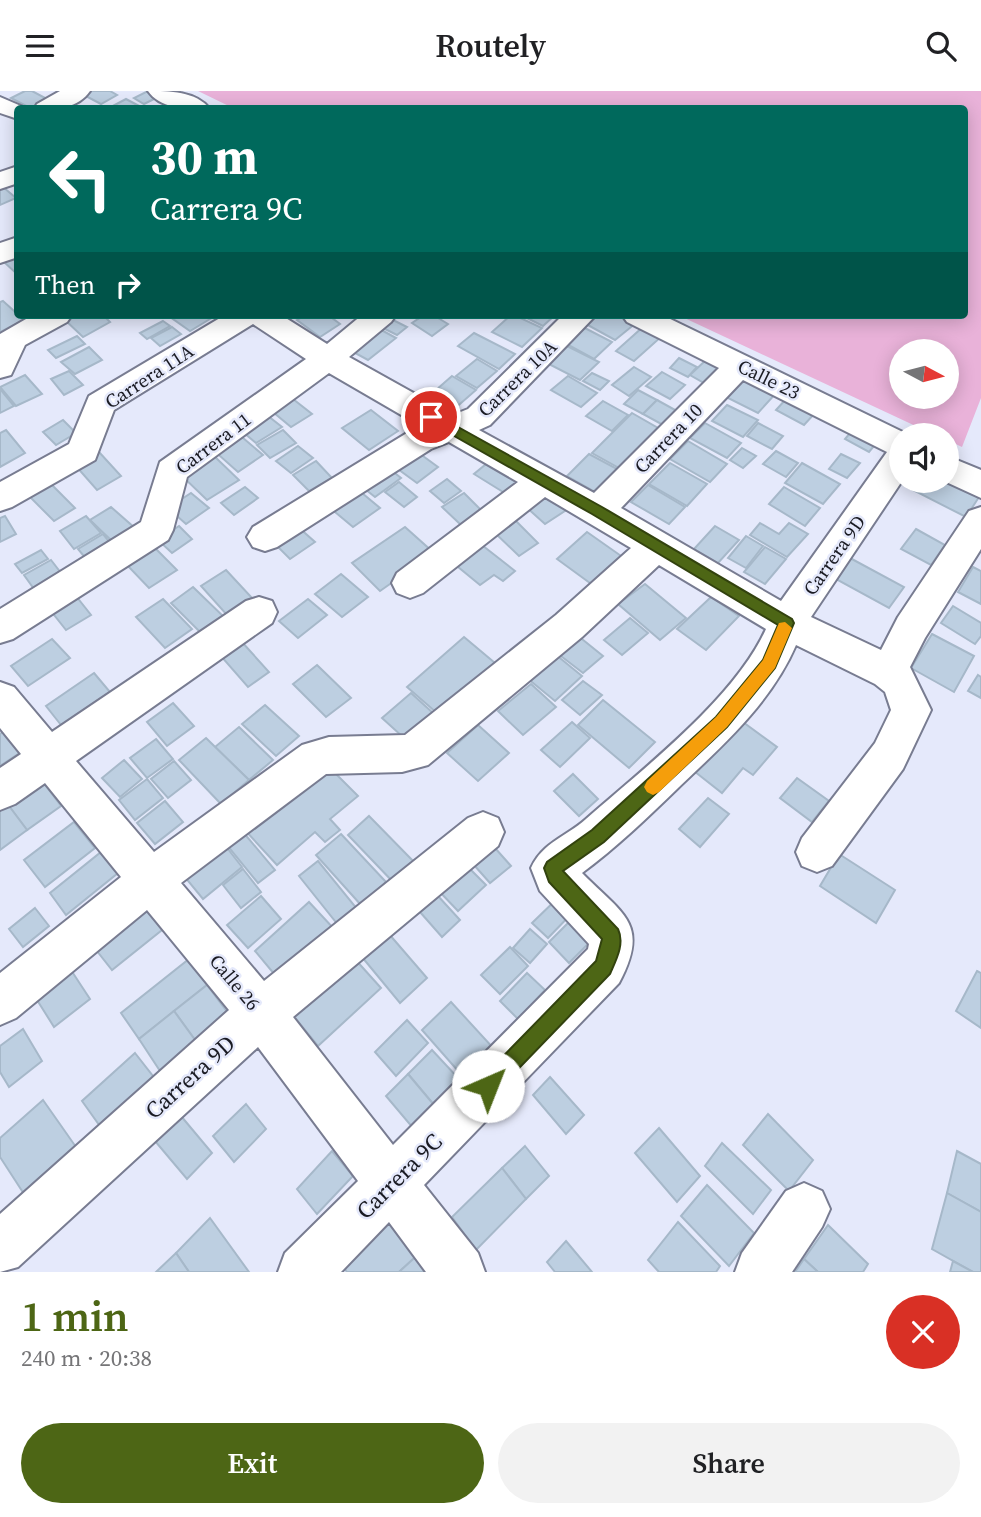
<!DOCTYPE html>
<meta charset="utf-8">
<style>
body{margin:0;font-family:"Source Serif 4",serif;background:#f2f2f2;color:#202124;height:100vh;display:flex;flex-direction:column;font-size:26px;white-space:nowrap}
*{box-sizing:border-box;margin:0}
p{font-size:23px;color:#757577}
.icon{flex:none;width:38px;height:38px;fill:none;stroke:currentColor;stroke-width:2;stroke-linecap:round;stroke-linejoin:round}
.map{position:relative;height:1181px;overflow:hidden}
.sheet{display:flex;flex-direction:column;background:#fff;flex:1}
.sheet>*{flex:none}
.guide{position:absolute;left:14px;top:14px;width:954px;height:214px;border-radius:7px;box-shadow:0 4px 18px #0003;background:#00695c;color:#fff;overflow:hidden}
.needle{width:46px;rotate:97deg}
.fabs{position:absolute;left:889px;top:248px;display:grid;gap:14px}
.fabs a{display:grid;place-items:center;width:70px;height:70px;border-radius:50%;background:#fff;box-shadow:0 4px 18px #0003;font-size:35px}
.pin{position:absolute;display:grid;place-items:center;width:60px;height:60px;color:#fff;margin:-30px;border:4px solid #fff;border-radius:50%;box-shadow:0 2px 7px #0007}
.me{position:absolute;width:77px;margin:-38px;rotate:44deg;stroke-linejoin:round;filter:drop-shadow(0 0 5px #0008)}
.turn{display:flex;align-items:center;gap:24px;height:147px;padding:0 21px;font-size:32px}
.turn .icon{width:91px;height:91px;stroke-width:2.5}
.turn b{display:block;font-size:49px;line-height:60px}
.then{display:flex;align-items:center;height:66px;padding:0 21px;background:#0003;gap:14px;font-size:26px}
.round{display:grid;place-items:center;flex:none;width:74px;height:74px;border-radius:37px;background:#f2f2f2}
.overview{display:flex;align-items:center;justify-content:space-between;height:119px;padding:0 21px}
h1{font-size:42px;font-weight:600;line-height:52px;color:#4d6615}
.primary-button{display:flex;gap:14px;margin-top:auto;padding:14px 21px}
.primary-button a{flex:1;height:80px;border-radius:42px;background:#4d6615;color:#fff;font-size:28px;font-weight:600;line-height:80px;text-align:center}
.primary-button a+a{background:#f2f2f2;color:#202124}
header{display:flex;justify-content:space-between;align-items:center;height:91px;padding:0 21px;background:#fff;font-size:32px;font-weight:600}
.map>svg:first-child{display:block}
.green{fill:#e9b2d9;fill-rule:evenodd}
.building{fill:#bdcfe1;stroke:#a6b8c9;stroke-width:2}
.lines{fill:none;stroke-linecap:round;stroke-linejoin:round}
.minor-casing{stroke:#787c91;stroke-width:4}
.minor{fill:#fff;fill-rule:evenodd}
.route{fill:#4d6615;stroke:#32420e;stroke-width:2}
.slow{fill:#f59e0b}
.labels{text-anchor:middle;stroke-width:5;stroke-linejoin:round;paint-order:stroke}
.street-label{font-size:19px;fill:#1a1b23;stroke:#e5e9fb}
.near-street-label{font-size:23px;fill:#1a1b23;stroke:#e5e9fb}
</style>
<header><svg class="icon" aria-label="menu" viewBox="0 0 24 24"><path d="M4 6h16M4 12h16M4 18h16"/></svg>Routely<svg class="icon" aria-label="search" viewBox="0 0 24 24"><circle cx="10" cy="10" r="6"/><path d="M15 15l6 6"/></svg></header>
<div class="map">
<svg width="981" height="1181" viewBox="0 0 981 1181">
<rect width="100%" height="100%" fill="#e5e9fb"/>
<path class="green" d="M 198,0 L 981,0 L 981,307 L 962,356 L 947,349 L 947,345 L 937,345 L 678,224 L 964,224 L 964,18 L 235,18 ZM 901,261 L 947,261 L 947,306 L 901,306 Z"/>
<g class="building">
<path d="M 25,0 L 32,0 L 49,9 L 32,18 L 11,7 Z"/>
<path d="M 84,0 L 110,0 L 117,4 L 101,13 L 80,2 Z"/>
<path d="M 148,0 L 160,5 L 144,13 L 134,7 Z"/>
<path d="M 126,8 L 141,16 L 111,16 Z"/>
<path d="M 3,96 L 16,107 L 0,114 L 0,97 Z"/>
<path d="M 18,164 L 18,183 L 17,183 L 4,171 Z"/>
<path d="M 3,210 L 24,229 L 0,241 L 0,211 Z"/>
<path d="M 72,224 L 103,224 L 110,231 L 83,246 L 64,228 Z"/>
<path d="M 180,224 L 205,224 L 210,228 L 190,240 L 173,228 Z"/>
<path d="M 306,224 L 328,224 L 340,233 L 320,246 L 297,229 Z"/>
<path d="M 424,224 L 433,224 L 448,233 L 432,245 L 412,232 Z"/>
<path d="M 511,224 L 514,224 L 542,237 L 522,256 L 492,241 Z"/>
<path d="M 521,224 L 555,224 L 543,235 Z"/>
<path d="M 597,224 L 622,224 L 636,232 L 615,249 L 586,233 Z"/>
<path d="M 387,226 L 407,236 L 397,244 L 377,234 Z"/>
<path d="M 163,230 L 170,235 L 147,248 L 140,242 Z"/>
<path d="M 579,234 L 612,251 L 594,268 L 561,250 Z"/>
<path d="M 374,235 L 396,247 L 368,269 L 346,257 Z"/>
<path d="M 644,235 L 662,245 L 634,270 L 616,260 Z"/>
<path d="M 172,236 L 181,243 L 160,255 L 151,247 Z"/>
<path d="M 474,242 L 515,263 L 499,278 L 458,255 Z"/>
<path d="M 77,245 L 85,253 L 56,267 L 48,259 Z"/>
<path d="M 563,253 L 599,271 L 580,289 L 543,270 Z"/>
<path d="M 89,256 L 102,269 L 75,283 L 61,271 Z"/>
<path d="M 679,267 L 697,276 L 688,286 L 670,277 Z"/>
<path d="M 477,268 L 497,280 L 477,297 L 456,285 Z"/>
<path d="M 707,268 L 721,275 L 704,292 L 690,284 Z"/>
<path d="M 634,276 L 651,286 L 629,305 L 612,294 Z"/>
<path d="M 69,280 L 83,294 L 64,304 L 51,288 Z"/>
<path d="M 662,281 L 685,294 L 670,308 L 646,295 Z"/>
<path d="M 592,282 L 609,290 L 600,299 L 583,290 Z"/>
<path d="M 25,284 L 42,303 L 16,315 L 0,296 Z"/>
<path d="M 452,285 L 476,299 L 453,319 L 429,305 Z"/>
<path d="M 568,285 L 597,302 L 581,316 L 551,299 Z"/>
<path d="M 746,285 L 777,301 L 758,322 L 726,306 Z"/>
<path d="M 0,298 L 14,315 L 0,322 Z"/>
<path d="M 638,299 L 657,309 L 643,323 L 624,313 Z"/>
<path d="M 293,308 L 312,323 L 291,336 L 273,321 Z"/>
<path d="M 786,308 L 815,322 L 804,334 L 776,319 Z"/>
<path d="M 657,309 L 677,320 L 663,334 L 643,323 Z"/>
<path d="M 603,310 L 628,324 L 612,340 L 586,325 Z"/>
<path d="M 727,314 L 758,329 L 743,346 L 712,330 Z"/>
<path d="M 371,319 L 398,340 L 369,359 L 342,337 Z"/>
<path d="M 632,322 L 658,337 L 619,377 L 592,362 Z"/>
<path d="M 268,325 L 282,336 L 256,352 L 243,341 Z"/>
<path d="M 63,329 L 76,342 L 56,354 L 43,341 Z"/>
<path d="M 705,332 L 741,352 L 727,367 L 690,347 Z"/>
<path d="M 758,332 L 783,345 L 772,358 L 747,345 Z"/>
<path d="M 855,336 L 879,349 L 869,361 L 845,348 Z"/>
<path d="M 6,339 L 25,362 L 0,376 L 0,342 Z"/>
<path d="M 283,339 L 296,352 L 270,367 L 257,354 Z"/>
<path d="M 236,341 L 263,364 L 238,381 L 211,357 Z"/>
<path d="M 688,350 L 727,373 L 710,391 L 670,368 Z"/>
<path d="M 298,355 L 313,367 L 291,382 L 276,370 Z"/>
<path d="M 412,357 L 438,376 L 417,392 L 391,373 Z"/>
<path d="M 742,357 L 756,365 L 743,377 L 730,369 Z"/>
<path d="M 776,360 L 798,372 L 786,386 L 763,373 Z"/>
<path d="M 99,361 L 121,385 L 97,399 L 75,374 Z"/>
<path d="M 212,363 L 239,389 L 207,409 L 179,382 Z"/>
<path d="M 589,363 L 619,379 L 597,402 L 567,385 Z"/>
<path d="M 841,363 L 860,372 L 847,387 L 829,378 Z"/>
<path d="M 491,369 L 524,390 L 508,404 L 474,383 Z"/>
<path d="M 316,370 L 332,387 L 309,400 L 293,384 Z"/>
<path d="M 670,372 L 707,393 L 687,415 L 649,393 Z"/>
<path d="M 802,372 L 840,393 L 823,413 L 785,392 Z"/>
<path d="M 386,375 L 401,387 L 375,406 L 360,394 Z"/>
<path d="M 947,386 L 981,403 L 966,426 L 909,397 L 915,390 L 947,390 Z"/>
<path d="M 447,388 L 461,400 L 444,412 L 430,400 Z"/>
<path d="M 399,391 L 417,406 L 404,416 L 385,401 Z"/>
<path d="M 50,392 L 75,417 L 54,430 L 29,405 Z"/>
<path d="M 648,394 L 685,416 L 669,433 L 631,411 Z"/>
<path d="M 245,396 L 258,407 L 234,424 L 221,412 Z"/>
<path d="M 784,396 L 820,417 L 805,435 L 769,413 Z"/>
<path d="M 356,397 L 380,417 L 353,436 L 329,416 Z"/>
<path d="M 550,398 L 571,416 L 545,433 L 525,415 Z"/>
<path d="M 191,402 L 209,417 L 186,433 L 168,417 Z"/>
<path d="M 464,402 L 483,421 L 461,434 L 442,416 Z"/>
<path d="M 111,416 L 136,438 L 115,453 L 90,429 Z"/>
<path d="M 5,425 L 16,443 L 0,451 L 0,427 Z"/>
<path d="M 86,425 L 101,442 L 74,458 L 60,440 Z"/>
<path d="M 515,429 L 538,452 L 519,465 L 494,441 Z"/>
<path d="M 760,432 L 779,443 L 789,432 L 808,443 L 787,466 L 750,444 Z"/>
<path d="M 179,435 L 192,448 L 172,462 L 158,449 Z"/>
<path d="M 297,435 L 315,451 L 290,468 L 273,451 Z"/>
<path d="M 715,435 L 739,449 L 718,472 L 694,458 Z"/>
<path d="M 405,436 L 434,462 L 380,500 L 352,472 Z"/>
<path d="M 916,438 L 945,454 L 931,474 L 901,458 Z"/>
<path d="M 587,441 L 624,467 L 594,495 L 557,468 Z"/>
<path d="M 103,443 L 112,454 L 87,469 L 78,458 Z"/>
<path d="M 746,445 L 763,455 L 746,477 L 728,467 Z"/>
<path d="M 478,451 L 515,480 L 503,490 L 494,484 L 480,494 L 452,471 Z"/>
<path d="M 154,456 L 177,479 L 149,497 L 126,473 Z"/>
<path d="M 765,456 L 786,468 L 765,493 L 744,481 Z"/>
<path d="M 41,459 L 48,468 L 22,482 L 15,473 Z"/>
<path d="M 850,467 L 904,496 L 889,517 L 834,487 Z"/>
<path d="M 51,469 L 61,482 L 34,498 L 24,484 Z"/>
<path d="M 973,476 L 981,480 L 981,513 L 958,501 Z"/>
<path d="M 226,479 L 253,508 L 227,524 L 201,495 Z"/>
<path d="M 341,483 L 368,506 L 342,526 L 315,503 Z"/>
<path d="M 645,493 L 686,527 L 660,549 L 618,513 Z"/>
<path d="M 193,496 L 224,526 L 201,542 L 171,512 Z"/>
<path d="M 76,505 L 91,524 L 66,539 L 51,520 Z"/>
<path d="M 711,506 L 739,525 L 706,559 L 677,538 Z"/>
<path d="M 163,508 L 192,538 L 165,557 L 136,526 Z"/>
<path d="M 308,508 L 327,524 L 298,547 L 279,530 Z"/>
<path d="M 953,515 L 981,532 L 981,545 L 975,553 L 941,532 Z"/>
<path d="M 630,527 L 648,542 L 622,564 L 604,549 Z"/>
<path d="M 932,543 L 974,565 L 954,601 L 911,577 Z"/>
<path d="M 577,544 L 603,565 L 583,582 L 557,562 Z"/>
<path d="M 464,546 L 495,572 L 438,623 L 407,596 Z"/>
<path d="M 52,548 L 70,567 L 28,595 L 11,575 Z"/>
<path d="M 241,550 L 269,581 L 248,596 L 220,564 Z"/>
<path d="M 555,563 L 582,585 L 555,610 L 527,587 Z"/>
<path d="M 317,574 L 351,607 L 326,626 L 293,593 Z"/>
<path d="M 94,582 L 110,601 L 61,634 L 46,615 Z"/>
<path d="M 978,584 L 981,586 L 981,607 L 968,600 Z"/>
<path d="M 583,590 L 602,604 L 580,624 L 562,609 Z"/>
<path d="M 531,593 L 556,616 L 523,644 L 498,620 Z"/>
<path d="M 411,602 L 433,622 L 404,647 L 382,627 Z"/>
<path d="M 603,609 L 655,651 L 629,677 L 578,634 Z"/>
<path d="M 173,612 L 194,635 L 167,655 L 147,631 Z"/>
<path d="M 265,614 L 299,645 L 276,665 L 242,633 Z"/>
<path d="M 732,623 L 777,656 L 753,684 L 743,677 L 722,702 L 685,673 Z"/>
<path d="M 572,631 L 590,647 L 560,676 L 541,659 Z"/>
<path d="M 478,634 L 509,662 L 478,690 L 447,662 Z"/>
<path d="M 239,636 L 273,669 L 249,689 L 215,656 Z"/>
<path d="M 5,640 L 21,661 L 0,675 L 0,643 Z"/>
<path d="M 206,647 L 249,689 L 221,713 L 179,669 Z"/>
<path d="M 156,648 L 173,668 L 147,687 L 130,667 Z"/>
<path d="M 124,669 L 142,688 L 120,706 L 102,687 Z"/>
<path d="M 174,670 L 191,689 L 168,707 L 151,688 Z"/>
<path d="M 324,671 L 358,705 L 330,728 L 340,739 L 325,751 L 315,741 L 277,774 L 244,738 Z"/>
<path d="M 573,683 L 598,708 L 579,725 L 554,700 Z"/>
<path d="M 40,687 L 61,715 L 27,739 L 6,711 Z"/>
<path d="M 797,687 L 829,710 L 812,731 L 780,707 Z"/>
<path d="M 147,688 L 163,707 L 135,729 L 119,709 Z"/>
<path d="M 708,707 L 729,723 L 700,756 L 679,738 Z"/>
<path d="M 165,710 L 183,731 L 155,753 L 137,732 Z"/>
<path d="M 6,711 L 27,739 L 0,759 L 0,715 Z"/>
<path d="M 369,725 L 418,775 L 396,794 L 348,744 Z"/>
<path d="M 74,731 L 95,757 L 45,796 L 24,769 Z"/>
<path d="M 243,741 L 275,779 L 258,792 L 226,753 Z"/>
<path d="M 341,743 L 386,791 L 361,814 L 316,764 Z"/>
<path d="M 487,748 L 511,775 L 490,792 L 466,765 Z"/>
<path d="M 224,753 L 242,776 L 203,808 L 184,785 Z"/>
<path d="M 101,761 L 118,782 L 66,824 L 50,802 Z"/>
<path d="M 839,763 L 895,799 L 876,832 L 820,795 Z"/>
<path d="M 318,770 L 358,819 L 339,835 L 299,785 Z"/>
<path d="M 466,774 L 486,794 L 458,820 L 438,799 Z"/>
<path d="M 243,778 L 261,801 L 241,817 L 223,794 Z"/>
<path d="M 561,804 L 576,818 L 548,847 L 532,832 Z"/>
<path d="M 261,805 L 281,828 L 248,857 L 227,834 Z"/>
<path d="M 438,805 L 460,829 L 442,846 L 420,821 Z"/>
<path d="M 309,811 L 335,839 L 280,890 L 255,860 Z"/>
<path d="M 145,816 L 162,839 L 112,879 L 93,855 Z"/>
<path d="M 35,817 L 49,835 L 23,856 L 9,838 Z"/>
<path d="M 578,822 L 599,842 L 569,872 L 549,851 Z"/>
<path d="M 530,838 L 547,853 L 530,872 L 513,857 Z"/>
<path d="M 389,843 L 427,887 L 400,912 L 362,866 Z"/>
<path d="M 510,856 L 528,875 L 500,903 L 481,884 Z"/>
<path d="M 354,867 L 381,897 L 318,955 L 292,923 Z"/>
<path d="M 189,868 L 207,894 L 139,948 L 121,922 Z"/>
<path d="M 67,873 L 90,908 L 54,936 L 32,901 Z"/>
<path d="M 977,880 L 981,882 L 981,937 L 956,920 Z"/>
<path d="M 527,882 L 545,899 L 518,928 L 500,910 Z"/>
<path d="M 207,894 L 231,926 L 198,953 L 174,920 Z"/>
<path d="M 451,911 L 495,959 L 466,989 L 422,939 Z"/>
<path d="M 174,920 L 198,953 L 162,983 L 139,948 Z"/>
<path d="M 407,929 L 428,952 L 396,985 L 375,961 Z"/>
<path d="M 23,938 L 42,970 L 9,996 L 0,981 L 0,955 Z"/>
<path d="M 432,959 L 459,988 L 434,1014 L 408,983 Z"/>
<path d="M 135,962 L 156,989 L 102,1038 L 82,1010 Z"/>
<path d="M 408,983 L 434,1014 L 413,1037 L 386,1005 Z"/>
<path d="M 550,986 L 584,1024 L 566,1043 L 533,1004 Z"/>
<path d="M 43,1009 L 76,1056 L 24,1103 L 0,1066 L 0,1047 Z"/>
<path d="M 246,1013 L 266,1038 L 234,1071 L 213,1045 Z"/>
<path d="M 768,1023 L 813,1069 L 789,1100 L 743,1054 Z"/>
<path d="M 181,1025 L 212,1062 L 187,1088 L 155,1050 Z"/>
<path d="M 659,1037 L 700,1085 L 677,1111 L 635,1062 Z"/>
<path d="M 722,1052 L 771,1099 L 753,1123 L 705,1075 Z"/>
<path d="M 525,1055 L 549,1085 L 526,1108 L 502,1077 Z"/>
<path d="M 332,1060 L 353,1085 L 317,1123 L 297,1098 Z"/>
<path d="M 957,1060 L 981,1073 L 981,1121 L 947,1102 Z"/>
<path d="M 502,1077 L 526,1108 L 476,1159 L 452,1126 Z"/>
<path d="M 707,1094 L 754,1142 L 729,1175 L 681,1125 Z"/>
<path d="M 947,1102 L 981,1121 L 981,1181 L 973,1181 L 932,1158 Z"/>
<path d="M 395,1122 L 423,1159 L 399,1181 L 347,1181 L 342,1174 Z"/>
<path d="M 210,1127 L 249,1181 L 189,1181 L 176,1162 Z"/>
<path d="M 678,1131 L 720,1175 L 716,1181 L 659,1181 L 648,1169 Z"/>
<path d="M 828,1134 L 868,1173 L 863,1181 L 818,1181 L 804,1168 Z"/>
<path d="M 566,1150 L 592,1181 L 555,1181 L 547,1171 Z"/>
<path d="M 423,1159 L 438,1181 L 399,1181 Z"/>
<path d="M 176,1162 L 189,1181 L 156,1181 Z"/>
<path d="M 804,1168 L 818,1181 L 795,1181 Z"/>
<path d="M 953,1170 L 973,1181 L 950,1181 Z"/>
</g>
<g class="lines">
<defs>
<g id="minor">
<path d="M 60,0 L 90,0 C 77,19 54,18 34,18 L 37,13 Z"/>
<path d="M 148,0 C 169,0 196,0 210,18 C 189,18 161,19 148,0 Z"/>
<path d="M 0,6 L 28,18 L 18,18 L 18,28 L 0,22 Z"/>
<path d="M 18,75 L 18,92 L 0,98 L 0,81 Z"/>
<path d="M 18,146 L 18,166 L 0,172 L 0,152 Z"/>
<path d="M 33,224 L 72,224 L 67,231 L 25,254 L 11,284 L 0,287 L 0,243 Z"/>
<path d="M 225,224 L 281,224 L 327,253 L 362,224 L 396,224 L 391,231 L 349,266 L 453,324 L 468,318 L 563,224 L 596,224 L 490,334 L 479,339 L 594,402 L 719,277 L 627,231 L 622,224 L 662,224 L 911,345 L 901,345 L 902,390 L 811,526 L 881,559 L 898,526 L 969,420 L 981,416 L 981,458 L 925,547 L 910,576 L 931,619 L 903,678 L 832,775 L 817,781 L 802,775 L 796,761 L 802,747 L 875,652 L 891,619 L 885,601 L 875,593 L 796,554 C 771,612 723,654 678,697 C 647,727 617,756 582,782 C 622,823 651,832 619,892 L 424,1094 L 478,1162 L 485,1181 L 426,1181 L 389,1131 L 341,1181 L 278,1181 L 285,1162 L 358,1090 L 258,956 L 18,1176 L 0,1181 L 0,1123 L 229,919 L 147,819 L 16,927 L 0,934 L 0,882 L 121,786 L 45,692 L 15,713 L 0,719 L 0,677 L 21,663 L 0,637 L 0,591 L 14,596 L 52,641 L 246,510 L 259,506 L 272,510 L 277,521 L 272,532 L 76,670 L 154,761 L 302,654 L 329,646 L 405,644 L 556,524 L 631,457 L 545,406 L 423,502 L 410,507 L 397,502 L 392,492 L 397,482 L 518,391 L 449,351 L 431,358 L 277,456 L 265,460 L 253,456 L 247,446 L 253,436 L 407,342 L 422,336 L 329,282 L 187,386 L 173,439 L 168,449 L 13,548 L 0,552 L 0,518 L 141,431 L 160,371 L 306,268 L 253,233 L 114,319 L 95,369 L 12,416 L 0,420 L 0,391 L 69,353 L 89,305 ZM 743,289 L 887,361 L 781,510 L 621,417 ZM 659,474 L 766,538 C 735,607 644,677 586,728 C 566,746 543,751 531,777 L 540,800 L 589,853 L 588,858 L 393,1054 L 293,926 L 498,755 L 504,741 L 498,727 L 483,721 L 468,727 L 264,890 L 181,792 L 326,683 L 402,681 L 428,674 L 582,546 Z"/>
<path d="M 947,365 L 981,379 L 981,407 L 944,390 L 947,390 Z"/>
<path d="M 804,1092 L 822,1100 L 830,1118 L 822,1136 L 792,1181 L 735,1181 L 742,1162 L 786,1100 Z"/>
</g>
</defs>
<use href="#minor" class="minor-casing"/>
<use href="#minor" class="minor"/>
</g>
<path class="route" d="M 431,321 L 602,416 L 792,528 L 794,532 L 775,577 L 727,636 L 604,751 L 563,780 L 618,838 C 625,853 616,869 610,883 L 495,1002 L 488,1005 L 481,1002 L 478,995 L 481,988 L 596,870 L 602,848 L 549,791 L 544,777 L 547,771 L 592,739 L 716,626 L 763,569 L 778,534 L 592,423 L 426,329 L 426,323 Z"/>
<path class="slow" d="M 785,531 L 792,537 L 775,577 L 727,636 L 659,701 L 653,704 L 647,701 L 644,696 L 647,690 L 716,626 L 763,569 L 779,532 Z"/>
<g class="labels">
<g class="street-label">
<text transform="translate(149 285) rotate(-33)" y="7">Carrera 11A</text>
<text transform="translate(517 287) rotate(-44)" y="7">Carrera 10A</text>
<text transform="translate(769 288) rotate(26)" y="7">Calle 23</text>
<text transform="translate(668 347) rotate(-46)" y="7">Carrera 10</text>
<text transform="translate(213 352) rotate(-37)" y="7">Carrera 11</text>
<text transform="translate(834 464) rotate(-55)" y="7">Carrera 9D</text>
<text transform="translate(235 891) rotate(50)" y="7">Calle 26</text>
</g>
<g class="near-street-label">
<text transform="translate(190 986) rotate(-42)" y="8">Carrera 9D</text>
<text transform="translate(399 1085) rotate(-45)" y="8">Carrera 9C</text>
</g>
</g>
</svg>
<div class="fabs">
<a><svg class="needle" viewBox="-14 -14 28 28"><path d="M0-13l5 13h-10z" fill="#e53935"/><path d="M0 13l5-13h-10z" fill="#757577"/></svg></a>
<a><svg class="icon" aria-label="sound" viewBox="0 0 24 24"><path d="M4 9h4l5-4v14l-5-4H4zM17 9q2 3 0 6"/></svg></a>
</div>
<div class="pin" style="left:431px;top:326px;background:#d93025"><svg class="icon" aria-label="arrive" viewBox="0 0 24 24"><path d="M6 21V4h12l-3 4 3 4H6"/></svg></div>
<svg class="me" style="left:488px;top:995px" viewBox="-20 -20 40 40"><circle r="19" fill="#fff"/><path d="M0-13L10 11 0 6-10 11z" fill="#4d6615"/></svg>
<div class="guide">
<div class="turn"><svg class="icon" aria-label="left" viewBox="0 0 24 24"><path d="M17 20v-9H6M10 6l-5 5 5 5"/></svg><div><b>30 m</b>Carrera 9C</div></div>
<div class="then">Then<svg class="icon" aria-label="right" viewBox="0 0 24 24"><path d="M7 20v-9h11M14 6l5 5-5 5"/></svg></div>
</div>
</div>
<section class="sheet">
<div class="overview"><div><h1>1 min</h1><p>240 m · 20:38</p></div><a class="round" style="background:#d93025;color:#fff"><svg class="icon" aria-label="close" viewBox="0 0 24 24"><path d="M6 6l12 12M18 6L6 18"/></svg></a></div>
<div class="primary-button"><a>Exit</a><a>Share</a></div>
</section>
